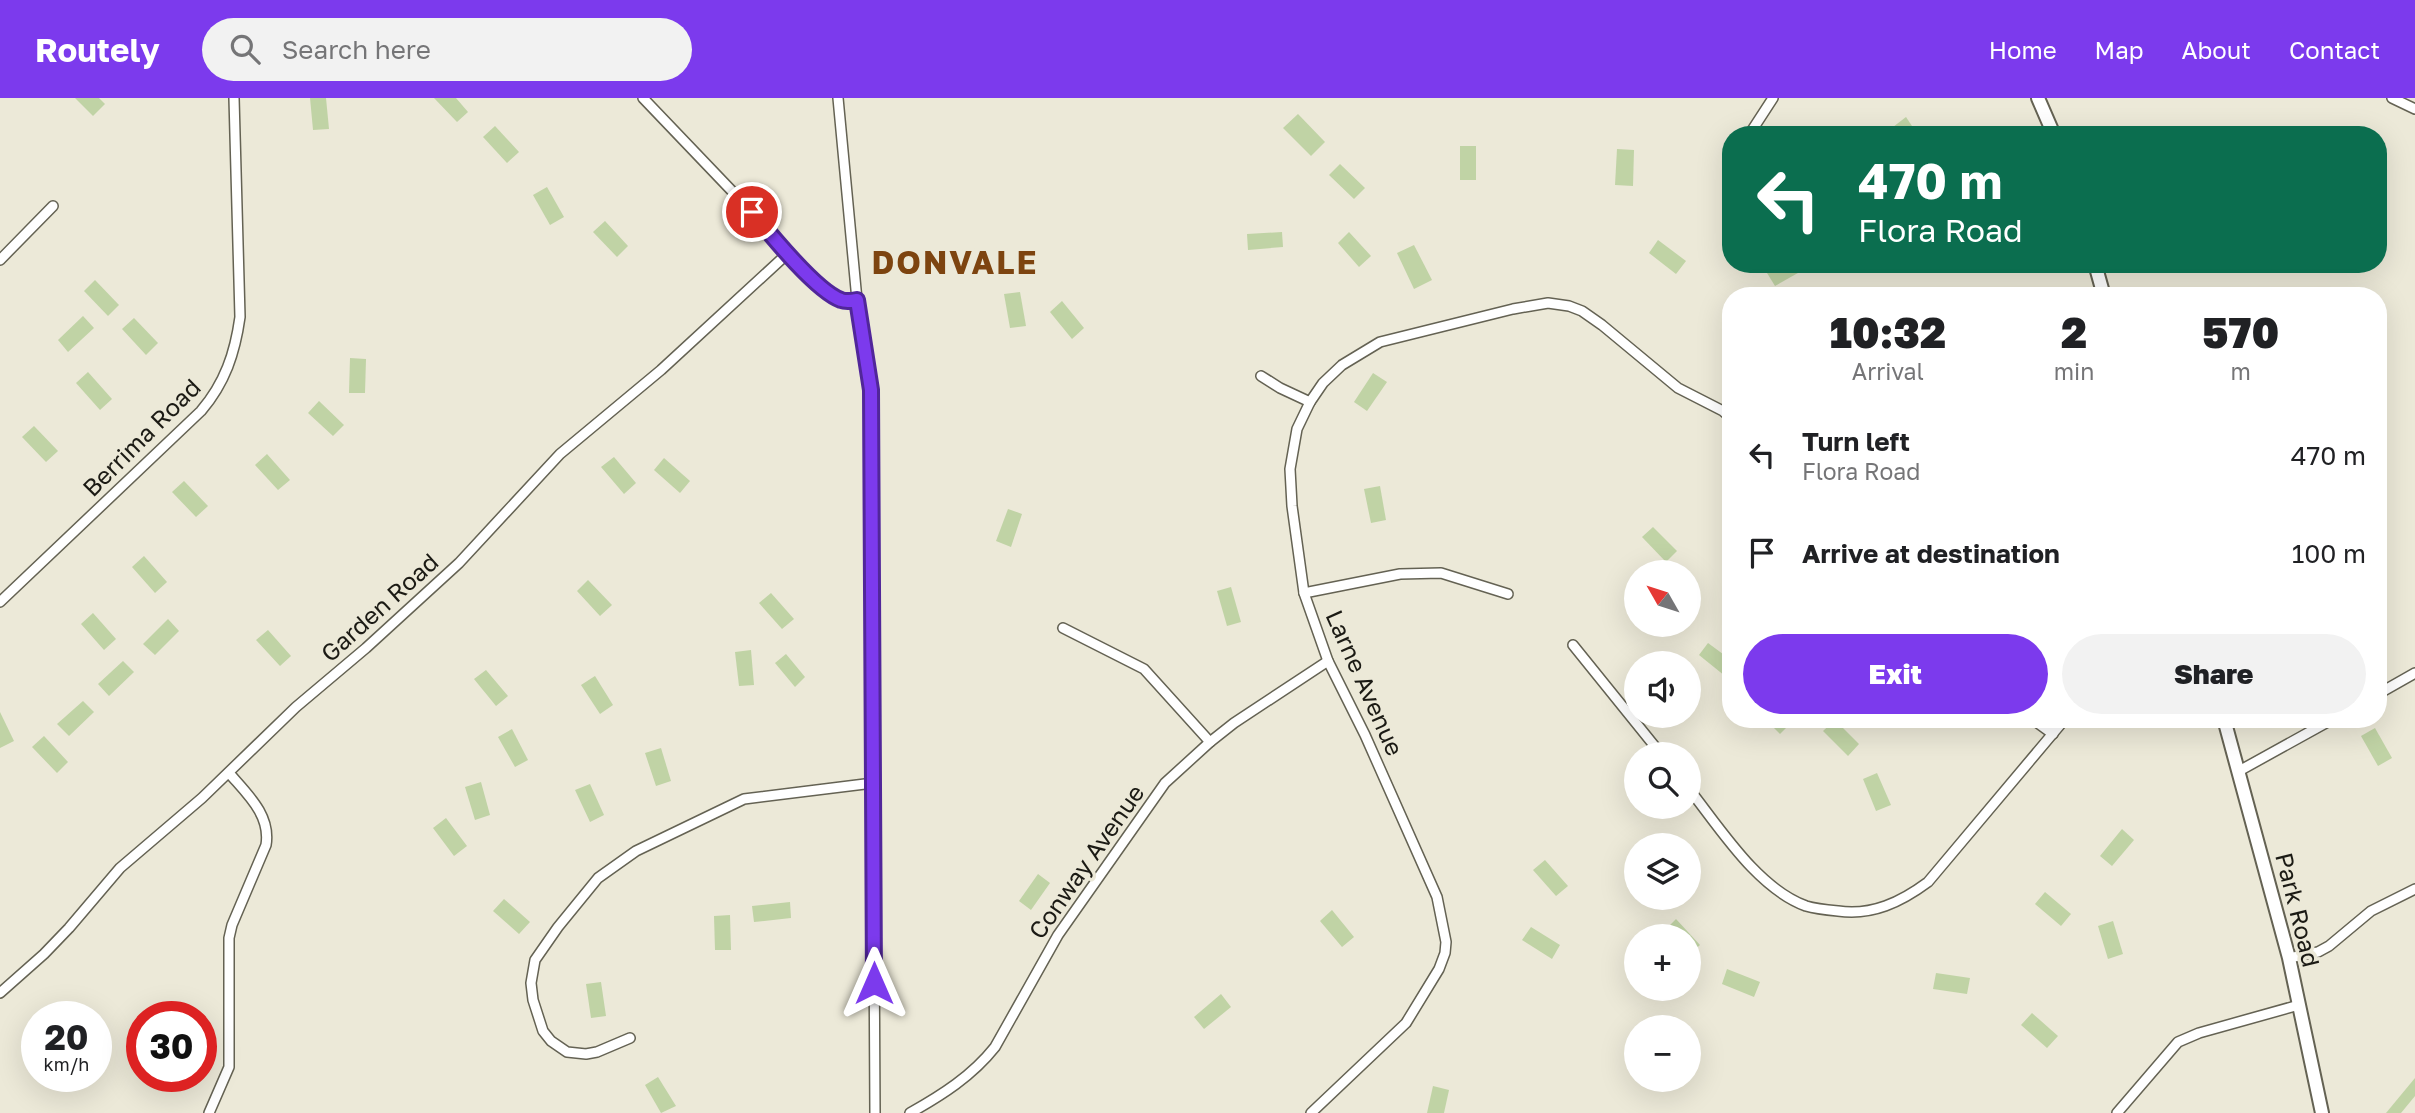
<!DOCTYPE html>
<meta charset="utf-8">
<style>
body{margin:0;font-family:"Golos Text",sans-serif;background:#f2f2f2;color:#202124;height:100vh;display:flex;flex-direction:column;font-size:26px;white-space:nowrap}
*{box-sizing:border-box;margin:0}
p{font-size:23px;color:#757577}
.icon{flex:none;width:38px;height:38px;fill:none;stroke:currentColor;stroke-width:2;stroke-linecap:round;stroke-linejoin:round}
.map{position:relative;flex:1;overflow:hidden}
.panel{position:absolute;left:1722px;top:189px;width:665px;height:441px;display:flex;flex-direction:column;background:#fff;border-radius:28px;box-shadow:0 7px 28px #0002}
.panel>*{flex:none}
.hud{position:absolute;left:1722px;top:28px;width:665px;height:147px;border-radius:28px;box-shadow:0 7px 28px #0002;background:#0b6e4f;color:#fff;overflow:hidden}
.needle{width:46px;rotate:309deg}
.fabs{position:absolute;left:1624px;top:462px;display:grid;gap:14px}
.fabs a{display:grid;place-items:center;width:77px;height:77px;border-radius:50%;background:#fff;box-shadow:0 7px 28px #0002;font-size:35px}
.speed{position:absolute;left:21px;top:903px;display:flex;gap:14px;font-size:35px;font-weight:700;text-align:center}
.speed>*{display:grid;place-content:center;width:91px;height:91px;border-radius:50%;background:#fff;box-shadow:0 7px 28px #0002;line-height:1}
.speed small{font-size:18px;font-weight:400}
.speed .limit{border:10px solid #d22;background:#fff;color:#111}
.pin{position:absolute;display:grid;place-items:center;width:60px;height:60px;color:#fff;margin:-30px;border:4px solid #fff;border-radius:50%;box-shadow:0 2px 7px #0007}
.me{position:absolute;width:77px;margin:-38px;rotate:0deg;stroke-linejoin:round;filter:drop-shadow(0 0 5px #0008)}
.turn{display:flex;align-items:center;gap:24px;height:147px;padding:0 21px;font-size:32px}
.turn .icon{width:91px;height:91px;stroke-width:2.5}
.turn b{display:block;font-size:49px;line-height:60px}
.eta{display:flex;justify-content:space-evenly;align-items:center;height:119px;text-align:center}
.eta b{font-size:42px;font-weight:800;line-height:49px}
.cta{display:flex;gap:14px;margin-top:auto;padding:14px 21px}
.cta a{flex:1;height:80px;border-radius:42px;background:#7c3aed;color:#fff;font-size:28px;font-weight:800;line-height:80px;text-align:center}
.cta a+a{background:#f2f2f2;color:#202124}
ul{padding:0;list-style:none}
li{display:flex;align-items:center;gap:21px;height:98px;padding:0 21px}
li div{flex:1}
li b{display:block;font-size:26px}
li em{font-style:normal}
header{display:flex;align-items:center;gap:42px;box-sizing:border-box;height:98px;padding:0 35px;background:#7c3aed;color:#fff}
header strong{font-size:33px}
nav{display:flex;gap:38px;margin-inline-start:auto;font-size:24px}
.search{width:490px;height:63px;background:#f2f2f2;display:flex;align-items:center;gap:18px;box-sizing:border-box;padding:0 24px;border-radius:38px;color:#757577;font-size:26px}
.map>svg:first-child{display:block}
.green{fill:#c0d3a5}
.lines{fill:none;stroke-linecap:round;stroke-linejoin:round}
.minor-casing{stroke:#646253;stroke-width:12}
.tertiary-casing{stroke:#646253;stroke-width:16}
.minor{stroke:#fff;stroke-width:9}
.tertiary{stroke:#fff;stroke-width:12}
.route-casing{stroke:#51269a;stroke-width:18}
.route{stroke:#7c3aed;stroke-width:12}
.labels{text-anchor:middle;stroke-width:7;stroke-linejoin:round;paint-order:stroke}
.street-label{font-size:24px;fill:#1b1a14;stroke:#ece9d8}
.district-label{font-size:32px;font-weight:bold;letter-spacing:2px;fill:#7d4410;stroke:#ece9d8}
</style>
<header>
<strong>Routely</strong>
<div class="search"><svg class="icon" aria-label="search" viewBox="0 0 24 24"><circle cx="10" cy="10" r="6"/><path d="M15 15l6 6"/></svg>Search here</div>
<nav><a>Home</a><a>Map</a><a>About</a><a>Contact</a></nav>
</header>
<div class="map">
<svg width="2415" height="1015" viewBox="0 0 2415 1015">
<rect width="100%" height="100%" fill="#ece9d8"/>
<g class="green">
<path d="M 75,0 L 99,0 L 105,6 L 93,18 Z"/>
<path d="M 310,0 L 326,0 L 329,31 L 313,32 Z"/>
<path d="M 434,0 L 456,0 L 468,14 L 457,24 Z"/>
<path d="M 1298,16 L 1325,44 L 1311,58 L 1283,30 Z"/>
<path d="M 1906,19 L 1918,37 L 1899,37 L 1893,29 Z"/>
<path d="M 495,28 L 519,54 L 507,65 L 483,39 Z"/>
<rect x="1460" y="48" width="16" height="34"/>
<path d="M 1617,51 L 1634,52 L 1633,88 L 1615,87 Z"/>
<path d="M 1340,66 L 1365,90 L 1354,101 L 1329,77 Z"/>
<path d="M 547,89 L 564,119 L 550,127 L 533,97 Z"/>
<path d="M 605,123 L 628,148 L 617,159 L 593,134 Z"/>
<path d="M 1282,134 L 1283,149 L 1248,152 L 1247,136 Z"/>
<path d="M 1349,134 L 1371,158 L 1359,169 L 1338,145 Z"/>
<path d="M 1658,142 L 1686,163 L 1676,176 L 1649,155 Z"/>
<path d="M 1414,147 L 1432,182 L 1414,191 L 1397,155 Z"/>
<path d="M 1782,166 L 1802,166 L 1805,171 L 1775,188 L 1767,175 Z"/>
<path d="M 95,182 L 119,207 L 108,218 L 84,193 Z"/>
<path d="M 1020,194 L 1026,228 L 1010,230 L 1004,196 Z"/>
<path d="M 1062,203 L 1084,230 L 1072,241 L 1050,214 Z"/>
<path d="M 83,218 L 94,230 L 68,254 L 58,242 Z"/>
<path d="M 134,220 L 158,245 L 146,257 L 122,231 Z"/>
<path d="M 350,260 L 366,261 L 365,295 L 349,295 Z"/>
<path d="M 88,274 L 112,301 L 100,312 L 76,285 Z"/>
<path d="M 1373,275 L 1387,284 L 1367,313 L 1354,304 Z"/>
<path d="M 319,303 L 344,327 L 333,338 L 308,315 Z"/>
<path d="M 34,328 L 58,353 L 46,364 L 22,339 Z"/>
<path d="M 267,356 L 290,382 L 278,392 L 255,367 Z"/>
<path d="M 614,359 L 636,385 L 624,396 L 601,369 Z"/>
<path d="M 664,360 L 690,383 L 680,395 L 654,372 Z"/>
<path d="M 184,383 L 208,408 L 196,419 L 172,394 Z"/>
<path d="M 1380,388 L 1386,422 L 1371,425 L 1364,391 Z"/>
<path d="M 1008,411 L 1022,416 L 1011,449 L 996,443 Z"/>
<path d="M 1653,429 L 1677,453 L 1666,464 L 1642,439 Z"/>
<path d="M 144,458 L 167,484 L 155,495 L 132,469 Z"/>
<path d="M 588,482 L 612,507 L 600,518 L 577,493 Z"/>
<path d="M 1231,489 L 1241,524 L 1227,528 L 1217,493 Z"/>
<path d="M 771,495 L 794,521 L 782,531 L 759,505 Z"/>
<path d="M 93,515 L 116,541 L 104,552 L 81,526 Z"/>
<path d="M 168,521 L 179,533 L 155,557 L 143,546 Z"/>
<path d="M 268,532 L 291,558 L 280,568 L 256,542 Z"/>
<path d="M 1708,545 L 1731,562 L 1730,582 L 1699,557 Z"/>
<path d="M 751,552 L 754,587 L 739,588 L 735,554 Z"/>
<path d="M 786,556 L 805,579 L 795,589 L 775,565 Z"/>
<path d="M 123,563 L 134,574 L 109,598 L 98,586 Z"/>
<path d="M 486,572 L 508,598 L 496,608 L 474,581 Z"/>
<path d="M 595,578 L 613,607 L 600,616 L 581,587 Z"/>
<path d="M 83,603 L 94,614 L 69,638 L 57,626 Z"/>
<path d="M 0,614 L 14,643 L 0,650 Z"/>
<path d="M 1765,621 L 1789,621 L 1792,624 L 1780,636 Z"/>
<path d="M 1835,622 L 1859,646 L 1848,658 L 1823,633 Z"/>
<path d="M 2375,630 L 2392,660 L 2378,668 L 2361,638 Z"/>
<path d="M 512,631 L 528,662 L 515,669 L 498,639 Z"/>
<path d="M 44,638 L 68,664 L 57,675 L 32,649 Z"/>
<path d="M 661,650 L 671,683 L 656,688 L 645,655 Z"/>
<path d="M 1877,675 L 1891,707 L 1876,713 L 1863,681 Z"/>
<path d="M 481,684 L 490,717 L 475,722 L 465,689 Z"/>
<path d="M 590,686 L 604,717 L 590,724 L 575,692 Z"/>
<path d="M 446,720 L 467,748 L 454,758 L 433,730 Z"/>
<path d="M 2122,731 L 2134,742 L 2112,768 L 2100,758 Z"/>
<path d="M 1545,762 L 1568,788 L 1556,798 L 1533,772 Z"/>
<path d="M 1038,776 L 1050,785 L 1031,812 L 1019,803 Z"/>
<path d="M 2045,794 L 2071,816 L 2061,828 L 2035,806 Z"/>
<path d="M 504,801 L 530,824 L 519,836 L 493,813 Z"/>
<path d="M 790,804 L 791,820 L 754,824 L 752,808 Z"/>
<path d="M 1332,812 L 1354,839 L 1342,849 L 1320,823 Z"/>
<path d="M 730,817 L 731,852 L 715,852 L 714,818 Z"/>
<path d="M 1676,821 L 1700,847 L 1689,857 L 1689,838 L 1670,838 L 1665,832 Z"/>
<path d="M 2113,823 L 2123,856 L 2108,861 L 2098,828 Z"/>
<path d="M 1531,829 L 1560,847 L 1552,861 L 1522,842 Z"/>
<path d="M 1727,871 L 1760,884 L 1754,899 L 1722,886 Z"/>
<path d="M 1936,875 L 1970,880 L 1967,896 L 1933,891 Z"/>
<path d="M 601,884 L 606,918 L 591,920 L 586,886 Z"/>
<path d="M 1221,896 L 1231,909 L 1204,931 L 1194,919 Z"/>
<path d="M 2032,915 L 2058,938 L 2047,950 L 2021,927 Z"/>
<path d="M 658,979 L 676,1008 L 661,1015 L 645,987 Z"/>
<path d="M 2415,980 L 2415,998 L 2401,1015 L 2386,1015 Z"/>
<path d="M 1433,988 L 1449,992 L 1444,1015 L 1427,1015 Z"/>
</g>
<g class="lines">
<defs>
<g id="minor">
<path d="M 643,0 L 752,114 L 787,156 L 838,201 L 845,203 L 857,202"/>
<path d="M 838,0 L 857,202 L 871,292 L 875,1015"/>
<path d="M 2392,0 L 2415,11"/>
<path d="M 1749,37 L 1773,0"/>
<path d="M 0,162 L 53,108"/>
<path d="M 1261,278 L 1280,290 L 1310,304"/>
<path d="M 1304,495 L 1400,476 L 1441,475 L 1508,496"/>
<path d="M 0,504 L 201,313 C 225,285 235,255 240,219 L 234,0"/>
<path d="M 1063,530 L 1144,571 L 1210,644"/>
<path d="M 1573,547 L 1661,656"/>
<path d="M 2378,596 L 2415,575"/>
<path d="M 2032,621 L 2053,636"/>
<path d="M 2239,673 L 2333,621"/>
<path d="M 1689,691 C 1720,730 1757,790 1806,808 C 1816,811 1827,812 1838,813 C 1872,818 1901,804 1928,784 L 2065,621"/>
<path d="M 2289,860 L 2318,854 L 2329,848 L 2371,813 L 2415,791"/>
<path d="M 0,895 L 44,856 L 69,830 L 120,770 L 202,700 L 296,609 L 366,550 L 459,465 L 560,356 L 661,272 L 787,156"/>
<path d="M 630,940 L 597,954 L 586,956 L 567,954 L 551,943 L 543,933 L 533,902 L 531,885 L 535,862 L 558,829 L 598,780 L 636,753 L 744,701 L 873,685"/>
<path d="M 209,1015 L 229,969 L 229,840 L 232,827 L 266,747 C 271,717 247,696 229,675"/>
<path d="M 910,1015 C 942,997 972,978 995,949 L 1058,837 L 1165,685 L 1210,644 L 1234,625 L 1328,563"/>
<path d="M 1311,1015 L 1406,925 L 1439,871 L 1445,855 L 1446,844 L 1437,799 L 1365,637 L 1328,563 L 1304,495 L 1292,408 L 1290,371 L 1297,331 L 1310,304 L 1323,285 L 1342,267 L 1380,244 L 1513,211 L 1548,205 L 1569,208 L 1582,213 L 1602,227 L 1678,290 L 1723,313 L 1731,320"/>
<path d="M 2117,1015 L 2178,944 L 2199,935 L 2299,907"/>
</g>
<g id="tertiary">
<path d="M 2038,0 L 2054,37"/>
<path d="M 2095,166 L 2104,198"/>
<path d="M 2224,621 L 2289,860 L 2322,1015"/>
</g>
</defs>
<use href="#minor" class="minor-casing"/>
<use href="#tertiary" class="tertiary-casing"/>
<use href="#minor" class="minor"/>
<use href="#tertiary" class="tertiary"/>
</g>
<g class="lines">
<defs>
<path id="route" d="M 752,114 C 770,136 816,193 841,202 C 846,204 852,203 857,202 L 871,292 L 874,885"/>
</defs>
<use href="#route" class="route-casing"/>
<use href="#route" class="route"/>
</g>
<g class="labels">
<g class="street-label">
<text transform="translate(142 340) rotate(-45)" y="8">Berrima Road</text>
<text transform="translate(380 510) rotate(-42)" y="8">Garden Road</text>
<text transform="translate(1364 585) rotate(66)" y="8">Larne Avenue</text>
<text transform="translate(1087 764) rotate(-55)" y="8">Conway Avenue</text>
<text transform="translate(2297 812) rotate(76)" y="8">Park Road</text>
</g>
<g class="district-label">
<text x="955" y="176">DONVALE</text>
</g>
</g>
</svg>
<div class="fabs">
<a><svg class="needle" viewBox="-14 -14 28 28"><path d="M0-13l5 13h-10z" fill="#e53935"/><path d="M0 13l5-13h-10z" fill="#757577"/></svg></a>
<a><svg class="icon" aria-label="sound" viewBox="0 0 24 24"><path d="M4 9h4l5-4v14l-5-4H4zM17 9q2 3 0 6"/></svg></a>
<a><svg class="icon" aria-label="search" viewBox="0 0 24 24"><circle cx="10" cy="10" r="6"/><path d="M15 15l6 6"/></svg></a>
<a><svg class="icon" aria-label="layers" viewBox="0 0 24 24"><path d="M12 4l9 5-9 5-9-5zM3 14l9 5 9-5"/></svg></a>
<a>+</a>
<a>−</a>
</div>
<div class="speed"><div>20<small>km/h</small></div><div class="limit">30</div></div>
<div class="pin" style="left:752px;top:114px;background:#d93025"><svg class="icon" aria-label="arrive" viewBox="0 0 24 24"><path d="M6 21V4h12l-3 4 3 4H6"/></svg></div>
<svg class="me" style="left:874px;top:885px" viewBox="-20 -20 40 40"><path d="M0-17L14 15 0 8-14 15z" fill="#7c3aed" stroke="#fff" stroke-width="4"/></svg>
<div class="hud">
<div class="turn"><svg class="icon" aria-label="left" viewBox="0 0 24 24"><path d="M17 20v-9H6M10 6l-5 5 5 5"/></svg><div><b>470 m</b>Flora Road</div></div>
</div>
<section class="panel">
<div class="eta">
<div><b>10:32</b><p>Arrival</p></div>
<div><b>2</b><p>min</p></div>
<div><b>570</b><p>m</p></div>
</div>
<ul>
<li><svg class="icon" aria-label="left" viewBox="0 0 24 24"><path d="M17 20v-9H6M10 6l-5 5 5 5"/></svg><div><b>Turn left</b><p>Flora Road</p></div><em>470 m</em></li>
<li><svg class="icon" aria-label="arrive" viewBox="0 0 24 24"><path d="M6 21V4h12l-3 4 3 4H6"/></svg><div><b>Arrive at destination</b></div><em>100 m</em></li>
</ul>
<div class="cta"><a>Exit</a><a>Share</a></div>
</section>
</div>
